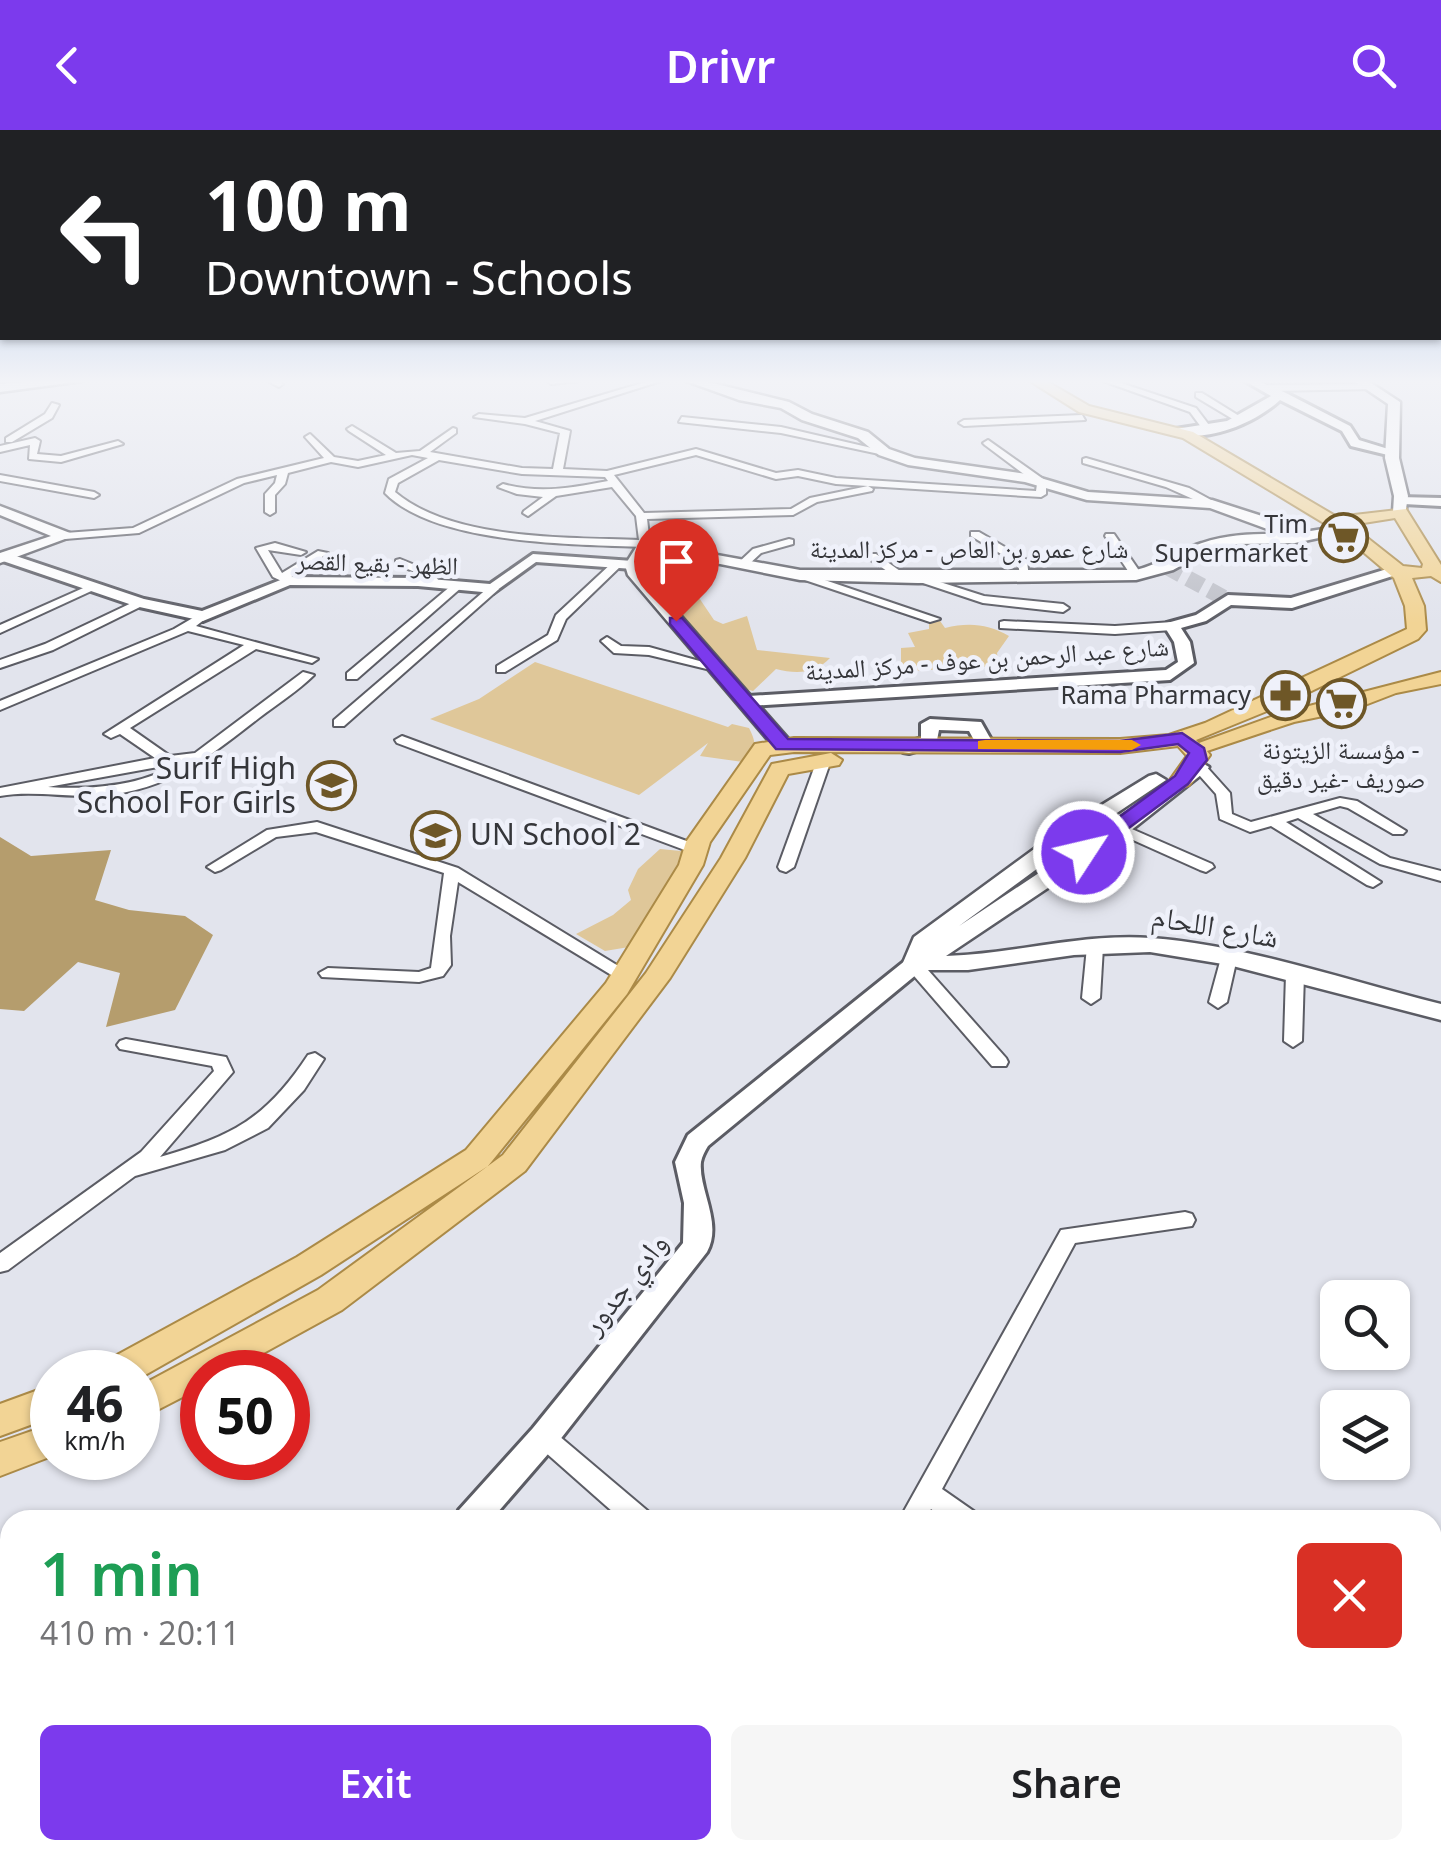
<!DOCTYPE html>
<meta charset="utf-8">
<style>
body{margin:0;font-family:"Noto Sans","Noto Naskh Arabic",sans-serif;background:#f6f6f6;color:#202124;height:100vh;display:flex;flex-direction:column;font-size:38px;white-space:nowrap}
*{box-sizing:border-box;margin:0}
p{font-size:32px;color:#757577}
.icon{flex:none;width:55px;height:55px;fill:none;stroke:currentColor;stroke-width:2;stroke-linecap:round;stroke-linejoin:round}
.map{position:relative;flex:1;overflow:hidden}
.panel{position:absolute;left:0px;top:1380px;width:1442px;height:350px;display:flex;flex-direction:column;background:#fff;border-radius:30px 30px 0 0;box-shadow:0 2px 8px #0004}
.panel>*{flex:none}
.banner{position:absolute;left:0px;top:0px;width:1442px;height:210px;box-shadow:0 2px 8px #0004;background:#202124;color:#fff;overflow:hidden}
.tools{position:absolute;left:1320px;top:1150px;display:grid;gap:20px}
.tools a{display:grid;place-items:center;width:90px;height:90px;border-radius:15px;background:#fff;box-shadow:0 2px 8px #0004;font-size:50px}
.speed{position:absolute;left:30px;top:1220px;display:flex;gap:20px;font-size:50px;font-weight:700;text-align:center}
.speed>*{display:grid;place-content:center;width:130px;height:130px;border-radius:50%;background:#fff;box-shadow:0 2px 8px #0004;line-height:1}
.speed small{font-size:25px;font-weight:400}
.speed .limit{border:15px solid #d22;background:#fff;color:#111}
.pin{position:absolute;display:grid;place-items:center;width:85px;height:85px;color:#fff;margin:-102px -42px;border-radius:50% 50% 50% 0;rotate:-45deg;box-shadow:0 0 10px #0007}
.pin .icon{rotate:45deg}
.me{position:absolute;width:110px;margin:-55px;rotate:55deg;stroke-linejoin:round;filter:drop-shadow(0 0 8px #0008)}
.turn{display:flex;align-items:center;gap:35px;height:210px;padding:0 40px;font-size:45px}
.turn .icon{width:130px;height:130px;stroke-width:2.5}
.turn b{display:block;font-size:70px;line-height:85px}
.round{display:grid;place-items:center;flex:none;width:105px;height:105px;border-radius:15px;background:#f6f6f6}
.headline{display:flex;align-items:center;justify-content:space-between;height:170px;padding:0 40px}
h1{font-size:60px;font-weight:600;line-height:75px;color:#1e9e55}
.button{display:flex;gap:20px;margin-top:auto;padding:20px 40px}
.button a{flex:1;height:115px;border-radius:15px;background:#7c3aed;color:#fff;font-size:40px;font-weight:600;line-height:115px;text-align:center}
.button a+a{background:#f6f6f6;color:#202124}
header{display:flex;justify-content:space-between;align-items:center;height:130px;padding:0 40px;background:#7c3aed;color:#fff;font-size:45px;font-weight:600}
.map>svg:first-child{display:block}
.green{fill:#dfc799}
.forest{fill:#b59d6d}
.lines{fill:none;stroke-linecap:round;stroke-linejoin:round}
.tertiary-tunnel{stroke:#bfc1c9;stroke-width:16;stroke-dasharray:16 8;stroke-linecap:butt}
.minor-casing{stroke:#5b5c64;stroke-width:4}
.tertiary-casing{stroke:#5b5c64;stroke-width:6}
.secondary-casing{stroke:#5b5c64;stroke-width:5}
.primary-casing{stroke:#ab8a47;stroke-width:4}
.minor{fill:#fff;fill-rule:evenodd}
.tertiary{fill:#fff;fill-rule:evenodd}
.secondary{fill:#fff;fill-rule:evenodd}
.primary{fill:#f2d495;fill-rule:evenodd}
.route{fill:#7c3aed;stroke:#51269a;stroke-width:2.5}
.slow{fill:#f59e0b}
.labels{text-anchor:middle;stroke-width:9;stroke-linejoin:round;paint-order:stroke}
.far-poi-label{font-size:25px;fill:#35363a;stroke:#eff1fa;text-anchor:end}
.far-street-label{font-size:25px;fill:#35363a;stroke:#eff1fa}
.poi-label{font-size:30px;fill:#35363a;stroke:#eff1fa;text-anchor:end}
.street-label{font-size:30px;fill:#35363a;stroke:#eff1fa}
</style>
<header><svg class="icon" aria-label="back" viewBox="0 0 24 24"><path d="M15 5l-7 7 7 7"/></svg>Drivr<svg class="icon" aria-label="search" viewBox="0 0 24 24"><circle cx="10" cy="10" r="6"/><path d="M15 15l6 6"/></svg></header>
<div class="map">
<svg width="1441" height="1730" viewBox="0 0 1441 1730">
<rect width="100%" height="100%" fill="#e2e4ed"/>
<g class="green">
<path d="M 685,447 L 714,490 L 723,494 L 747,486 L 757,520 L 830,528 C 815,544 796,544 776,539 L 753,561 L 746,559 L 653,455 Z"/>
<path d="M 938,488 L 945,498 C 969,492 988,494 1009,506 L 997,523 L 999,536 L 911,541 L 901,533 L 901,518 L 915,517 L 908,503 L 929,499 L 929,490 Z"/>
<path d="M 535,532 L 728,597 L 732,594 L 749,598 C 757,614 757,619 743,632 L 700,626 L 708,613 L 639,665 L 430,589 L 479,569 Z"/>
<path d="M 660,719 L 681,721 L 685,736 L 629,817 L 605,821 L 576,804 L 613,785 L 631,770 L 628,760 L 638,739 Z"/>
</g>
<path class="forest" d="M 0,707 L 31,726 L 111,720 L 95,770 L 129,780 L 185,786 L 213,805 L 175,880 L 106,897 L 120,843 L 78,832 L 24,881 L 0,879 Z"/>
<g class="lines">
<path class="tertiary-tunnel" d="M 1167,437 L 1228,470"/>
<defs>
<g id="minor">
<path d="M 268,251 L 279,251 L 283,254 L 279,257 Z"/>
<path d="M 547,251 L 580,251 L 551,254 Z"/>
<path d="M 649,251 L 661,251 L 535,291 L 570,301 L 563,339 L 607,341 L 696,319 L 776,343 L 798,340 L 836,348 L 1036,361 L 1037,354 L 985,315 L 983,313 L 988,310 L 1046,351 L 1046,364 L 1041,367 L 868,356 L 873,359 L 872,361 L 817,372 L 793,385 L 647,389 L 650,414 L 645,417 C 574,414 436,415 385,363 L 389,349 L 428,328 L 412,325 L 358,337 L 331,332 L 288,343 L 285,354 L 275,365 L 275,382 L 270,385 L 265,382 L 265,364 L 275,353 L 277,345 L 244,353 L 139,403 L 65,409 L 60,406 L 65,403 L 133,398 L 237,349 L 324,328 L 305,307 L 310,304 L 334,327 L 358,331 L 386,325 L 349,301 L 347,299 L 352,296 L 396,323 L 420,321 L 453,298 L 456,299 L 456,303 L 430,322 L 522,338 L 553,339 L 560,303 L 525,294 L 474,287 L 479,284 L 525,288 ZM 696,325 L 776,349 L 798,346 L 836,354 L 868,356 L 810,368 L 791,379 L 644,383 L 614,345 ZM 439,330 L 522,344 L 605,347 L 608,351 C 572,358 539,364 503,354 L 498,357 L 517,364 L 543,367 L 524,381 L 523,383 L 528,386 L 556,366 L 612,357 L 636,386 L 639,410 C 567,407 453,411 395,362 L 398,353 Z"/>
<path d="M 1103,251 L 1115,251 L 1196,278 L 1212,299 L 1204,301 L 1190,282 Z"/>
<path d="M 1372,254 L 1375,259 L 1269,261 L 1265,258 L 1269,255 Z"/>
<path d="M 1196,263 L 1202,263 L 1244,289 L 1236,291 L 1196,267 Z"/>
<path d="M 52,273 L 59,275 L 52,288 L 12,312 L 6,312 L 6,308 L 45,284 Z"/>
<path d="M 1082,285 L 1085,290 L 964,296 L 959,293 L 964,290 Z"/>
<path d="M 682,287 L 781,297 L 889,322 L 884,325 L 781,303 L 679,292 Z"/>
<path d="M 35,308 L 40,311 L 37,324 L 61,326 L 118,311 L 123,314 L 61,332 L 29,329 L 30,315 L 0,322 L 0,316 Z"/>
<path d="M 1086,328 L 1189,358 L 1222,376 L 1213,378 L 1166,357 L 1083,333 L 1083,329 Z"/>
<path d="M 0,345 L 94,362 L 99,365 L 94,368 L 0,351 Z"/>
<path d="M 971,402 L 979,402 L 1027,430 L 1029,449 L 1021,449 L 1018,434 L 971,406 Z"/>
<path d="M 1106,404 L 1114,404 L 1142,445 L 1140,447 L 1132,447 L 1105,406 Z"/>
<path d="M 789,409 L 793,410 L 793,414 L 761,423 L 747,436 L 737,434 L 753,419 Z"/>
<path d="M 275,413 L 306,422 L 301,425 L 268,420 L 282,443 L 318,421 L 328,423 L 290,448 L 294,451 L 288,454 L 273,447 L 256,418 Z"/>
<path d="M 868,424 L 876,424 L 910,448 L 900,450 L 868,428 Z"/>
<path d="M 400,429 L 432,442 L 442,455 L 432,457 L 424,446 L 396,434 L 396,430 Z"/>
<path d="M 613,432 L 623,434 L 566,489 L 557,510 L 505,542 L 497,542 L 497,536 L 548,505 L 556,485 Z"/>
<path d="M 796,443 L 804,443 L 940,489 L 930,492 L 796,447 Z"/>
<path d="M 918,445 L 984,466 L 1063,474 L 1069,478 L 1063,482 L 983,473 L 914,450 L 914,446 Z"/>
<path d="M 90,455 L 100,457 L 0,503 L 0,495 Z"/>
<path d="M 452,455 L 462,457 L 357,549 L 347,549 L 347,543 Z"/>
<path d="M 489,457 L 499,459 L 344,596 L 334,596 L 334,590 Z"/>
<path d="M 140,469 L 146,473 L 144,475 L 53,520 L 0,538 L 0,530 L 45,514 Z"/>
<path d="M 203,482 L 209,486 L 196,496 L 318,529 L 312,533 L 256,519 L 130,598 L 170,626 L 195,623 L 303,542 L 314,545 C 298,561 277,574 259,588 C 210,626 173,657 109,665 C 72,669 35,660 0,666 L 0,658 L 155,628 L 120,604 L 111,608 L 104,604 L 244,515 L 188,501 L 0,580 L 0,571 L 174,499 ZM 180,633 C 140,656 93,660 48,657 Z"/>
<path d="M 1004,491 L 1115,496 L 1172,492 L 1178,496 L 1172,500 L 1115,504 L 1000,498 L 1000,492 Z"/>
<path d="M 607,507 L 621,516 L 649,517 L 721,537 L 715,541 L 649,525 L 614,523 L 601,511 Z"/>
<path d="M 402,606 L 700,716 L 703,719 L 700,722 L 690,722 L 397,613 L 395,610 Z"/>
<path d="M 824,626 L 831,630 L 794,737 L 786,742 L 780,740 L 778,737 L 817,630 Z"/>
<path d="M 1199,633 L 1204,634 L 1230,663 L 1232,684 L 1251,692 L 1340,668 L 1357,671 L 1406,701 L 1403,704 L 1393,704 L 1348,678 L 1340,676 L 1313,684 L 1390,728 L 1441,741 L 1441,751 L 1380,734 L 1298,688 L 1286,692 L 1381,752 L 1373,757 L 1367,755 L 1271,696 L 1250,702 L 1220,689 L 1216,664 L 1192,637 Z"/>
<path d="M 317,692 L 458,738 L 633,845 L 624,850 L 618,849 L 458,752 L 450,806 L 451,835 L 443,846 L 419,852 L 322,847 L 319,843 L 328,838 L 419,842 L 431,838 L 444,743 L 316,702 L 276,707 L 221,740 L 215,742 L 207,737 L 267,700 Z"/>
<path d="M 1118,693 L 1212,734 L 1214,737 L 1206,742 L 1200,740 L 1113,701 L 1110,698 L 1113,695 Z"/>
<path d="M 1095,812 L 1103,817 L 1100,868 L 1091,874 L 1082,868 L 1087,817 Z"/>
<path d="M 1229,823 L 1237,828 L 1227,872 L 1218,878 L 1209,872 L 1221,828 Z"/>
<path d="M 914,830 L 920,831 L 1006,928 L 1008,932 L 1006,936 L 992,936 L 908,839 L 905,835 L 908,831 Z"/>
<path d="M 1295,839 L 1304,844 L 1302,911 L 1293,917 L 1284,911 L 1286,844 Z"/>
<path d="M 126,909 L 226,927 L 233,942 L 160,1027 C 232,1006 266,989 308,925 L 315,923 L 324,929 L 304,960 L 268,998 L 225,1020 L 135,1046 L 8,1140 L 0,1142 L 0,1123 L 141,1022 L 214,941 L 212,936 L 120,919 L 117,915 L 120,911 Z"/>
<path d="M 1185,1082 L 1192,1084 L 1195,1090 L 1192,1096 L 1075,1113 L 942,1359 L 975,1382 L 979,1390 L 946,1390 L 931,1379 L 925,1390 L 899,1390 L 1061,1100 Z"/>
<path d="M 544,1297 L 552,1300 L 649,1382 L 653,1390 L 622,1390 L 536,1314 L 532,1307 L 536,1300 Z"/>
<rect x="1432" y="1459" width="9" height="26"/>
<path d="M 62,1720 L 100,1720 L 96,1730 L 58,1730 Z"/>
<path d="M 465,1720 L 498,1720 L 494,1730 L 461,1730 Z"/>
<path d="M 835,1720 L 872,1720 L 876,1730 L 839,1730 Z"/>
<path d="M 1243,1720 L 1273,1720 L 1272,1730 L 1242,1730 Z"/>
</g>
<g id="tertiary">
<path d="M 1245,251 L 1258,251 L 1284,262 L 1350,296 L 1359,310 L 1398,322 L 1392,326 L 1351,316 L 1342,301 L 1280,270 C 1256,293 1200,317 1169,300 L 1227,291 L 1271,266 Z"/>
<path d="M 1399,367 L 1441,368 L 1441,376 L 1404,374 L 1397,370 Z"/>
<path d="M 0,424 L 10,424 L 144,469 L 202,481 L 288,447 L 418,448 L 490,454 L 533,424 L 633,431 L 640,435 L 633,439 L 536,432 L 493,463 L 418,456 L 290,455 L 203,491 L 135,476 L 0,430 Z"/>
<path d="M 1397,436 L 1404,440 L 1402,443 L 1292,478 L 1231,475 L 1206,491 L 1181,498 L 1190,512 L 1194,533 L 1170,550 L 749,576 L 741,571 L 749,566 L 1166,540 L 1178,532 L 1174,512 L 1164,496 L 1167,493 L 1196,485 L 1228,465 L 1291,468 Z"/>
<path d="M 930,589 L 981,592 L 994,615 L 991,619 L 979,619 L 969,601 L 939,600 L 936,615 L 909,623 L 903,622 L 903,614 L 921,608 L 921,594 Z"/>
<path d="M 914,828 L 922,830 L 925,835 L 922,840 L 708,1016 C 705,1021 702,1026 701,1032 C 698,1059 723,1093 707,1122 L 555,1316 L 491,1390 L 454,1390 L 459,1380 L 533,1298 L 683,1113 L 684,1073 L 675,1032 L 688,1005 L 906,830 Z"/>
<path d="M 507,1720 L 548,1720 L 552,1730 L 511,1730 Z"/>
</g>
<g id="secondary">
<path d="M 38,251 L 82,251 L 0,262 L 0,254 Z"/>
<path d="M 686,251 L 704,251 L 789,272 L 812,284 L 868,302 L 889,319 L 915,328 L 1027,344 L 1088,362 L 1212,370 L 1287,394 L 1298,403 L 1348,395 L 1356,400 L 1295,413 L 1234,414 L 1209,420 L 1173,440 L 1136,450 L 918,453 L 800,450 L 650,420 L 641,435 L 644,444 L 790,611 L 790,619 L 776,619 L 628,445 L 625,435 L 640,411 L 800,440 L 1136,440 C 1160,434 1179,420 1202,413 C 1228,404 1253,404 1281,404 L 1210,378 L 1087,370 L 1025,352 L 908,335 L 879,325 L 858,308 L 802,290 L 781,278 L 739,270 Z"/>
<path d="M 1354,251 L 1368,251 L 1400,272 L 1399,328 L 1408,366 L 1405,385 L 1393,382 L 1394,366 L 1385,328 L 1388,274 Z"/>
<path d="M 0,376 L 70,403 L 73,406 L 0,433 L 0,423 L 51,406 L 0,385 Z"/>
<path d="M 1199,631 L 1209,637 L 1206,641 L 1115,713 L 946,826 C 1014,824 1082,803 1151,808 C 1246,815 1348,851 1441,874 L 1441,890 L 1229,835 L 1150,822 L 1074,825 L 968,840 L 905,840 L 902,835 L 914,807 L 1056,703 L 1149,646 L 1156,644 L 1166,650 L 1072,713 L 959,796 L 1099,703 Z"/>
</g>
<g id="primary">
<path d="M 1030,251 L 1046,251 L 1089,276 L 1193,302 L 1337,387 L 1406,379 L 1441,435 L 1441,452 L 1431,446 L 1412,448 L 1424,476 L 1426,500 L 1418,509 L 1289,572 L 1196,610 L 1199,613 L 1282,583 L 1441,542 L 1441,554 L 1396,563 L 1352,580 L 1294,592 L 1207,621 L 1210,625 L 1189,655 L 1181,657 L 1170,650 L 1187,626 L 1178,616 L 1120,623 L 794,622 L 770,625 L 710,712 L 703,735 L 627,864 L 488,1036 L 503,1025 L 646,843 L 721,728 L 772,634 L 831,623 L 842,630 L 839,635 L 788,644 L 745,728 L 670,848 L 525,1041 L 342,1180 L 229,1242 L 202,1242 L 202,1257 L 138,1290 L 138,1257 L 318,1160 L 488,1036 L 321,1145 L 138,1249 L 138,1242 L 101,1242 L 106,1231 L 297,1127 L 466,1020 L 606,853 L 679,735 L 686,712 L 755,614 L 794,608 L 1120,609 L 1169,605 L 1205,593 L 1407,499 L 1405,476 L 1394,448 L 1342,404 L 1183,308 L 1079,282 ZM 1395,388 L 1423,434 L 1422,438 L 1403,436 L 1351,395 Z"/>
<path d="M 52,1255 L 52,1287 L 0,1306 L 0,1274 Z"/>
<path d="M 52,1294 L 52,1326 L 0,1346 L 0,1312 Z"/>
</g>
</defs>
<use href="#minor" class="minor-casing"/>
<use href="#tertiary" class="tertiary-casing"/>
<use href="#secondary" class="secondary-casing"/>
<use href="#primary" class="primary-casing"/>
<use href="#minor" class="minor"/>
<use href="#tertiary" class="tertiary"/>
<use href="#secondary" class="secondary"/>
<use href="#primary" class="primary"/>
</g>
<linearGradient id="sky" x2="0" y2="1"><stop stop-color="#8db2e4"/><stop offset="0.51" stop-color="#f2f3f7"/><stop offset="1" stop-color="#f2f3f7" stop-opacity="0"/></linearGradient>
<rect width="1441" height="493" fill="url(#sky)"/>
<path class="route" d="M 670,488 L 682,488 L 788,609 L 1120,611 L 1182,603 L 1204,618 L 1207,630 L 1188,654 L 1091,726 L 1077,726 L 1077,718 L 1175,646 L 1189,623 L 1178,614 L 1120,622 L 776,619 L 670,494 Z"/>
<path class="slow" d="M 985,610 L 1132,610 L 1141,615 L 1132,620 L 978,619 L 978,611 Z"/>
<defs>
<symbol id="supermarket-ring" viewBox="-11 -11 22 22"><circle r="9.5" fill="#eff1fa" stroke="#6e5727" stroke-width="1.5"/><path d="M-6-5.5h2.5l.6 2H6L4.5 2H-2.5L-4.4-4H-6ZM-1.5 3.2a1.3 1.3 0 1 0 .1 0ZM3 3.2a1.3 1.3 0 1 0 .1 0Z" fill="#6e5727"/></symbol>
<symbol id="pharmacy-ring" viewBox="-11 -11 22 22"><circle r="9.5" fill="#eff1fa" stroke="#6e5727" stroke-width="1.5"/><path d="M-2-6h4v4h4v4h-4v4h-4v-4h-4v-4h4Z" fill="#6e5727"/></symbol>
<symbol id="school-ring" viewBox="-11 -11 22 22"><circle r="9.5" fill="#eff1fa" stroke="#6e5727" stroke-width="1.5"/><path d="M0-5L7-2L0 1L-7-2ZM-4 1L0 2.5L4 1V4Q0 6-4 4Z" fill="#6e5727"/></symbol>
</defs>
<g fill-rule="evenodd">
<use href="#supermarket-ring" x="1316" y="380" width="55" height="55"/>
<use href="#pharmacy-ring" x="1258" y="538" width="55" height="55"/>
<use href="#supermarket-ring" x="1314" y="546" width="55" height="55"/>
<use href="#school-ring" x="304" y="628" width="55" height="55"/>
<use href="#school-ring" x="408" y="678" width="55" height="55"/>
</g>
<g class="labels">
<g class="far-poi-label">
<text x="1308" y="403">Tim<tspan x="1308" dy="29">Supermarket</tspan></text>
<text x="1251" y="574">Rama Pharmacy</text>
<text x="1341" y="629" text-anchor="middle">مؤسسة الزيتونة -<tspan x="1341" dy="29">صوريف -غير دقيق</tspan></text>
</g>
<g class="far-street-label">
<text x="969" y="428">شارع عمرو بن العاص - مركز المدينة</text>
<text transform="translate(377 433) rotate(2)" y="9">الظهر - بقيع القصر</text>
<text transform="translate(987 529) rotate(-4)" y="9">شارع عبد الرحمن بن عوف - مركز المدينة</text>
</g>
<g class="poi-label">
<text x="296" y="649">Surif High<tspan x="296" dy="34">School For Girls</tspan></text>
<text x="470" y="715" text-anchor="start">UN School 2</text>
</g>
<g class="street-label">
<text transform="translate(1215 797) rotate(10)" y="10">شارع اللحام</text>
<text transform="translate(625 1154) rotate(-52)" y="10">وادي جدور</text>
</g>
</g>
</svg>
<div class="tools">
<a><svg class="icon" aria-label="search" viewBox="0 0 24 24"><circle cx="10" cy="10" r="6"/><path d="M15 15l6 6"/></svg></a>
<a><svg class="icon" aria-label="layers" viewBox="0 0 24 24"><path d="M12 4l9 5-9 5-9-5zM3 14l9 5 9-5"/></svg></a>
</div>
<div class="speed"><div>46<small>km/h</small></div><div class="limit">50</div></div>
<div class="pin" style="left:676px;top:491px;background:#d93025"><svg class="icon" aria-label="arrive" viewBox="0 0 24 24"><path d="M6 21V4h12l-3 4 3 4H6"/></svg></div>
<svg class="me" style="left:1084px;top:722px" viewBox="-20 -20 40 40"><circle r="17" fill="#7c3aed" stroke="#fff" stroke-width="3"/><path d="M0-11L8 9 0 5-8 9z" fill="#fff"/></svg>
<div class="banner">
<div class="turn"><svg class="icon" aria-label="left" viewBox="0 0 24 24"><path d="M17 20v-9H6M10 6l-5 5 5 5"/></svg><div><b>100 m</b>Downtown - Schools</div></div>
</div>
<section class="panel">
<div class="headline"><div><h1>1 min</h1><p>410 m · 20:11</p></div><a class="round" style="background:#d93025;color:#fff"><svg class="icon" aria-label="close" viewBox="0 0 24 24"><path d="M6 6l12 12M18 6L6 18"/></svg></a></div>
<div class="button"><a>Exit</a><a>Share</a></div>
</section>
</div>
